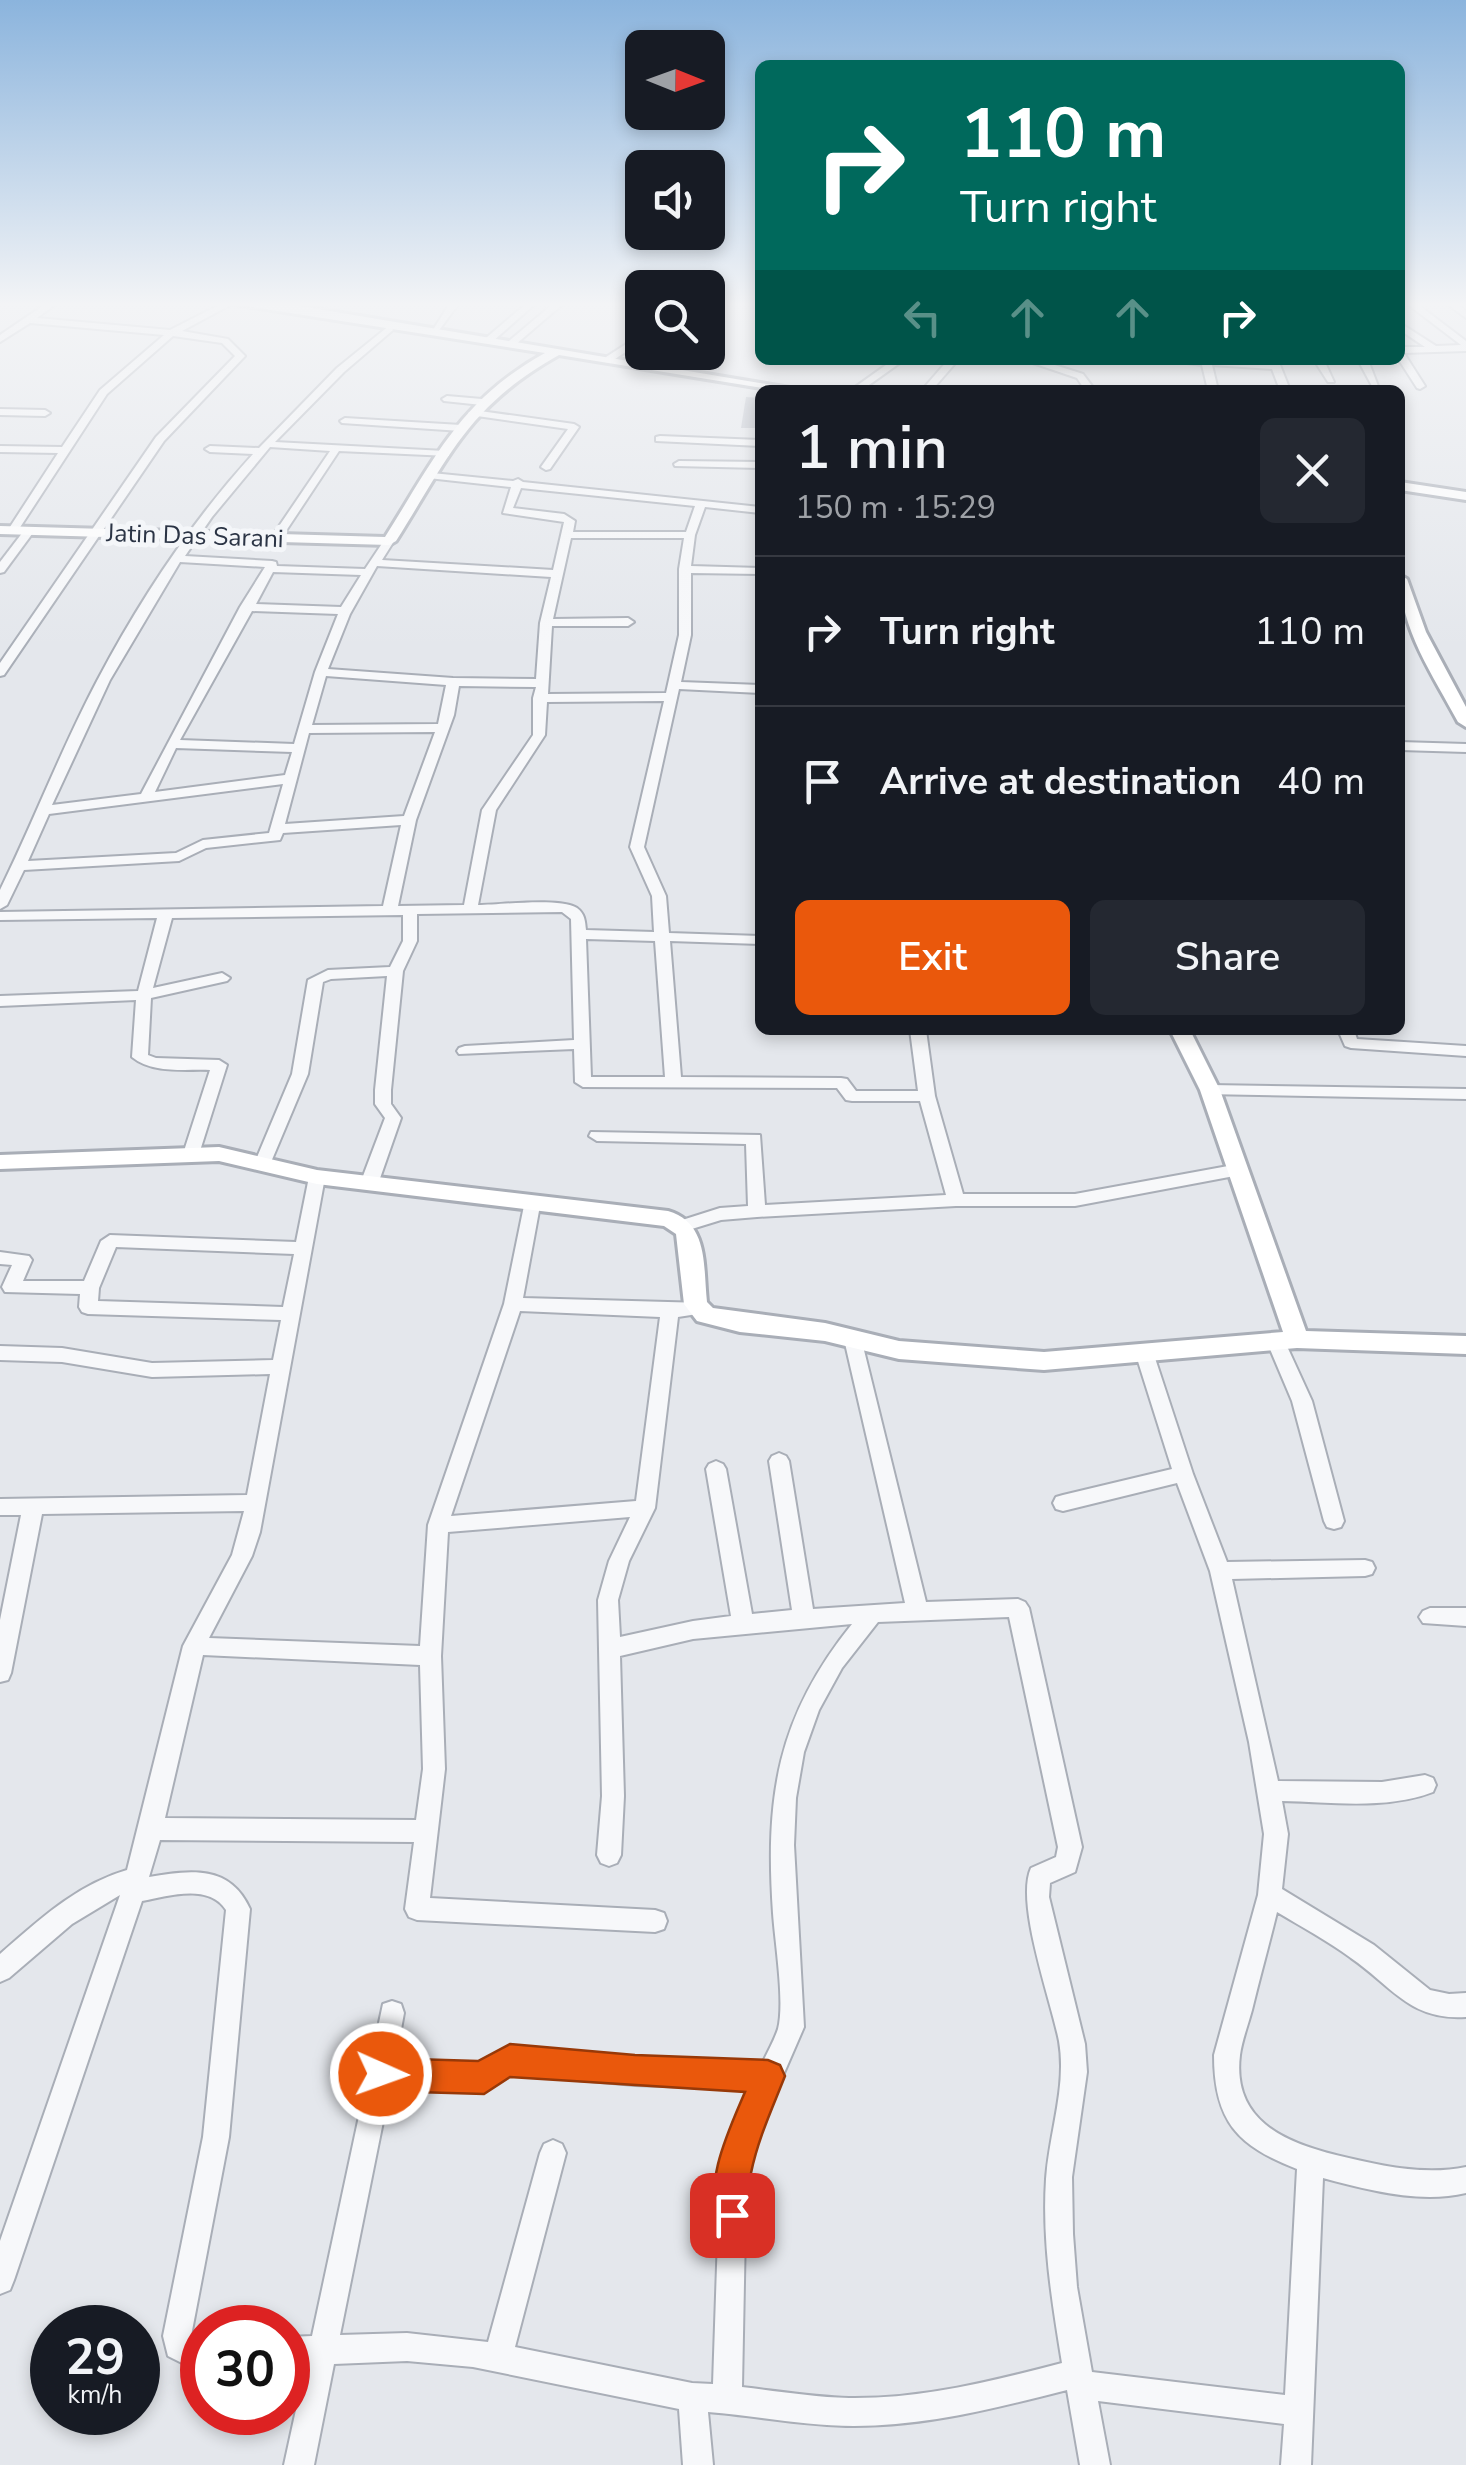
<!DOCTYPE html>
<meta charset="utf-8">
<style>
body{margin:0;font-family:"Nunito Sans",sans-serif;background:#242831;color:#f1f3f6;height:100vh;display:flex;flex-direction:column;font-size:38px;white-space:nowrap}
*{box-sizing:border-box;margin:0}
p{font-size:32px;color:#9ea1a6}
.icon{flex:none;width:55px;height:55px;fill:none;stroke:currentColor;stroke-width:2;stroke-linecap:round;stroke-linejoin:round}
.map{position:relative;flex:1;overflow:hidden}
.drawer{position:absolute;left:755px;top:385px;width:650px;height:650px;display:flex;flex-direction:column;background:#171b24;border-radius:15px;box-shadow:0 5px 15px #0003}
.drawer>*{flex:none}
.guide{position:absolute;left:755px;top:60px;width:650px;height:305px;border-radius:15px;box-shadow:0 5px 15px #0003;background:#00695c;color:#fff;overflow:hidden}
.needle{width:65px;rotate:91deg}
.fabs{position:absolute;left:625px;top:30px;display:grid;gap:20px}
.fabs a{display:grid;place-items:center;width:100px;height:100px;border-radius:15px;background:#171b24;box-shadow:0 5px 15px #0003;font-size:50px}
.speed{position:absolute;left:30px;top:2305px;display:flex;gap:20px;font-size:50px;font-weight:700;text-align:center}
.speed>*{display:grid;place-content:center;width:130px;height:130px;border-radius:50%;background:#171b24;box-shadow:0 5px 15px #0003;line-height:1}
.speed small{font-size:25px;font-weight:400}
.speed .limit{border:15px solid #d22;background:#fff;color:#111}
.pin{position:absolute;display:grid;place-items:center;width:85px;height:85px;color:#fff;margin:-42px;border-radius:20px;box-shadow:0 5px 15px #0006}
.me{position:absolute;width:110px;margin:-55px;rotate:92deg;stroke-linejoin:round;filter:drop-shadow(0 0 8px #0008)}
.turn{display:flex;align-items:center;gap:35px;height:210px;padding:0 40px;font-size:45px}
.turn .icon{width:130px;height:130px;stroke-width:2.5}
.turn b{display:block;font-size:70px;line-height:85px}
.lanes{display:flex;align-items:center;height:95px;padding:0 40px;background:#0003;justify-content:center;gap:50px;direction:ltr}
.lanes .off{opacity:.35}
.round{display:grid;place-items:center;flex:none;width:105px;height:105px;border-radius:15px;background:#242831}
.headline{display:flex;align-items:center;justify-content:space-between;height:170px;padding:0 40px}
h1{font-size:60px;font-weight:600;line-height:75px}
.action{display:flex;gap:20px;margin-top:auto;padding:20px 40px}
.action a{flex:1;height:115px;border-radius:15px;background:#ea580c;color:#fff;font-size:40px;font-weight:600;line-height:115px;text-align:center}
.action a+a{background:#242831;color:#f1f3f6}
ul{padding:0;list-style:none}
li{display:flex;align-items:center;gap:30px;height:150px;padding:0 40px;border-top:2px solid #363941}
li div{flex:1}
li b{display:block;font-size:38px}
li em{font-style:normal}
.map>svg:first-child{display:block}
.building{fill:#bbc0ca}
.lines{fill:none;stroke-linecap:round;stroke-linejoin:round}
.street-casing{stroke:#a9aeb7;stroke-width:4}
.secondary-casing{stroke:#a9aeb7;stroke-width:6}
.street{fill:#f7f8fa;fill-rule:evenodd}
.secondary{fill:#fff;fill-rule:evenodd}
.route{fill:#ea580c;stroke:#983908;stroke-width:2.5}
.labels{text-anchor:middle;stroke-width:10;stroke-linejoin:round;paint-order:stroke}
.far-street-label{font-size:25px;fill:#2b3445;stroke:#f4f6f9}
</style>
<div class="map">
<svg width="1466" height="2465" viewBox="0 0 1466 2465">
<rect width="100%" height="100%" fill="#e4e7ec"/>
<path class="building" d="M 746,397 L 760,398 L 760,428 L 741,428 Z"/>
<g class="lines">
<defs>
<g id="street">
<path d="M 47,303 L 57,303 L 37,318 L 170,330 L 223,303 L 234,303 L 182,331 L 228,339 L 245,356 L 164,441 L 4,675 L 0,676 L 0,663 L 156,437 L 235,356 L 222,343 L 173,336 L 107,394 L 17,532 L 9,532 L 8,530 L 58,453 L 0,452 L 0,446 L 62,447 L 100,390 L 164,335 L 30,323 L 0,342 L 0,335 Z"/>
<path d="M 450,303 L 459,303 L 437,333 L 431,333 Z"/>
<path d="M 527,303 L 536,303 L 492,342 L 486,342 L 486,338 Z"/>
<path d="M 554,303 L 564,303 L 515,345 L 509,345 L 509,341 Z"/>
<path d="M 708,303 L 713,303 L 711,308 L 708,308 Z"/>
<path d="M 1406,303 L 1416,303 L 1466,341 L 1466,351 L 1404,353 L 1425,386 L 1420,389 L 1417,388 L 1399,360 L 1400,347 L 1425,347 L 1400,330 L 1400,323 L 1436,346 L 1461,345 Z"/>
<path d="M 1446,303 L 1456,303 L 1466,311 L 1466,318 Z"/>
<path d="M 390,325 L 393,330 L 344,372 L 275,442 L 445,451 L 449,452 L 449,456 L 339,451 L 280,540 L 276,541 L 271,538 L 330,451 L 270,447 L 212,517 L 185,556 L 272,561 L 276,562 L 277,566 L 365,569 L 385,539 L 389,538 L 394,541 L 382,560 L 553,570 L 564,522 L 503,513 L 511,487 L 428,478 L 428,474 L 432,473 L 513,481 L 518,479 L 523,482 L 760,507 L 760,513 L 705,507 L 695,535 L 691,566 L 760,568 L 760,574 L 691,573 L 691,635 L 681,682 L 760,685 L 760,693 L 679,689 L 644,847 L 666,896 L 669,933 L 760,936 L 760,944 L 670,941 L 681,1077 L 841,1078 L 847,1079 L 856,1091 L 918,1091 L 910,1030 L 926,1030 L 935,1096 L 963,1194 L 1075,1194 L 1239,1164 L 1245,1166 L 1247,1170 L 1245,1174 L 1075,1206 L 956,1206 L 757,1217 L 721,1220 L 682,1232 L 676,1230 L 673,1226 L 676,1222 L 720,1208 L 748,1206 L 746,1144 L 597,1141 L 589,1136 L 591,1132 L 760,1135 L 765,1205 L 946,1195 L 920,1101 L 852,1101 L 846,1100 L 837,1088 L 583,1087 L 575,1082 L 574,1049 L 459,1054 L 457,1051 L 459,1048 L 465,1046 L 574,1040 L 571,919 L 562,912 L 417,914 L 417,941 L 403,971 L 391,1090 L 391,1104 L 401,1118 L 378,1184 L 369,1190 L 360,1184 L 385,1118 L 375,1104 L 375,1090 L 387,976 L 331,979 L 323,982 L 308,1074 L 271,1162 L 263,1168 L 255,1162 L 292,1074 L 308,980 L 328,970 L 390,967 L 403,941 L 403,915 L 172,918 L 153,988 L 222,973 L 230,978 L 227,981 L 151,998 L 148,1055 L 156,1058 L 219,1060 L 227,1065 L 199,1154 L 191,1160 L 183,1154 L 210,1070 C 184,1069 153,1074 132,1057 L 136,1000 L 0,1006 L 0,996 L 138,991 L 157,918 L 0,920 L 0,912 L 383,906 L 401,825 L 283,833 L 280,840 L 206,848 L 179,861 L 24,870 L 7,905 L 0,909 L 0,890 C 34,821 61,749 97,681 C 139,601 192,521 253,454 L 210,452 L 205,449 L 210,446 L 259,448 L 337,368 ZM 521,488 L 695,506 L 686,532 L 573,532 L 575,521 L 564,514 L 513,508 ZM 571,538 L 684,538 L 679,569 L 679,635 L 666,693 L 548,694 L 552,626 L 628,626 L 634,622 L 628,618 L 553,619 ZM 180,562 L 265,567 L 240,607 L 141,794 L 52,805 L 110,680 ZM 377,566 L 551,577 L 540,623 L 536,679 L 453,678 L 328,669 L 350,614 ZM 273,572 L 361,575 L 341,607 L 256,604 ZM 252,611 L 338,614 L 315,672 L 294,744 L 180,740 ZM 326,676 L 446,685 L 438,724 L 312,725 ZM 459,686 L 536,687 L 533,698 L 533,735 L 482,810 L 464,905 L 398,906 L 416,820 L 454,715 ZM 664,701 L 630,847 L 652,896 L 654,932 L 586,930 C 585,921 585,914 577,908 C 560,897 500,905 478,905 L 496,810 L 545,735 L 547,702 ZM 435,732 L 404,816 L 285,824 L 309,733 ZM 176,748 L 292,752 L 285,775 L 155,792 ZM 283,784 L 269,833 L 203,840 L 176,853 L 28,861 L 49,814 ZM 586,939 L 655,941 L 665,1077 L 591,1077 Z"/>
<path d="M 642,334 L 642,341 L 612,361 L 606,361 L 606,357 Z"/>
<path d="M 893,360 L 904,360 L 862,390 L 851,390 Z"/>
<path d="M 948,360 L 958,360 L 932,390 L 922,390 Z"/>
<path d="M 1024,360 L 1039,360 L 1083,374 L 1095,390 L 1085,390 L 1077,378 Z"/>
<path d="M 1164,360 L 1270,363 L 1268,360 L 1278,360 L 1290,390 L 1280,390 L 1272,369 L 1212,365 L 1218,390 L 1208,390 L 1202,365 Z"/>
<path d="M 1314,360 L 1324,360 L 1334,382 L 1328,382 Z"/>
<path d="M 1358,360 L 1368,360 L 1378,386 L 1372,386 Z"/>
<path d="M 447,396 L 482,399 L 487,402 L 482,405 L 444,401 L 442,399 Z"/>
<path d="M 0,409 L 45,410 L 50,413 L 45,416 L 0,415 Z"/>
<path d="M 473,410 L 574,424 L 579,427 L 550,469 L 546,470 L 541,467 L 568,429 L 470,415 L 468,413 Z"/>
<path d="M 345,418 L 461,425 L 466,428 L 461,431 L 342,423 L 340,421 Z"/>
<path d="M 660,436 L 760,440 L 760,446 L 656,441 L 656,437 Z"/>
<path d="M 679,461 L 760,462 L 760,468 L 675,466 L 674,464 Z"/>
<path d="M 30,527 L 35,530 L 4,572 L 0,573 L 0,562 L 26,528 Z"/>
<path d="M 1400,742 L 1466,744 L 1466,752 L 1400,750 Z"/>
<path d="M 1338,1030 L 1354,1030 L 1357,1039 L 1466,1046 L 1466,1056 L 1351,1048 L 1345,1046 Z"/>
<path d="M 1210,1085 L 1466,1089 L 1466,1099 L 1204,1094 L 1202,1090 Z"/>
<path d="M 317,1171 L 325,1177 L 260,1532 L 252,1556 L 209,1638 L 420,1646 L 428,1525 L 504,1304 L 526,1196 L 538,1196 L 541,1200 L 523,1298 L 704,1303 L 707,1308 L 704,1313 L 678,1317 L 655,1508 L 629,1561 L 618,1600 L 620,1637 L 693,1621 L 731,1616 L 706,1469 L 709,1464 L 716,1461 L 723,1464 L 726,1469 L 752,1614 L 792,1610 L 769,1461 L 772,1456 L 779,1453 L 786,1456 L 789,1461 L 813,1609 L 905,1603 L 844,1339 L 846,1334 L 860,1334 L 926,1602 L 1018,1599 L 1025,1602 L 1029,1608 L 1082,1847 L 1075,1872 L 1050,1883 L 1049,1897 L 1085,2044 L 1087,2072 L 1072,2177 L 1073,2234 L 1077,2287 L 1092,2372 L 1285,2395 L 1297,2169 C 1238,2146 1214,2122 1214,2055 L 1258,1895 L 1264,1834 L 1249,1742 L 1210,1571 L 1177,1483 L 1063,1511 L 1056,1509 L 1053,1503 L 1056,1497 L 1063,1495 L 1172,1469 L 1136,1355 L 1138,1350 L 1152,1350 L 1154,1355 L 1193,1474 L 1227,1562 L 1365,1560 L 1372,1562 L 1375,1568 L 1372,1574 L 1365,1576 L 1232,1579 L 1278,1781 L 1382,1782 L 1425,1775 L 1433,1778 L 1436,1785 L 1433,1792 C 1387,1810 1330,1802 1282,1801 L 1288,1834 L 1282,1889 L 1374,1945 L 1430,1990 L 1449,1994 L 1466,1993 L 1466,2017 C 1410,2021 1392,1986 1351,1958 C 1328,1941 1302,1927 1277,1912 C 1269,1945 1260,1977 1252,2010 C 1248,2025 1242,2040 1240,2055 C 1232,2120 1284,2142 1336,2155 C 1378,2165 1423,2176 1466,2167 L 1466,2193 C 1420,2204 1368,2190 1323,2178 L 1311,2465 L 1281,2465 L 1284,2424 L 1098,2401 L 1110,2465 L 1080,2465 L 1067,2390 C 997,2408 927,2426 854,2426 C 805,2426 757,2416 708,2412 L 713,2465 L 683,2465 L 679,2409 L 473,2367 L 407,2361 L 334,2364 L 314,2465 L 284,2465 L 306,2364 L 288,2365 L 288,2337 L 312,2336 L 383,2004 L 392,2001 L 401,2004 L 404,2013 L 395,2062 L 479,2065 L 488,2057 L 510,2048 L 635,2059 L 762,2064 C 767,2053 774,2041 778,2029 C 785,2002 775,1943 773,1913 C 765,1797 777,1717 852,1624 L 693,1639 L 620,1656 L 624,1796 L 621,1855 L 617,1863 L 609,1866 L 601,1863 L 597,1855 L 602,1796 L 598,1600 L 609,1561 L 630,1517 L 448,1532 L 441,1656 L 445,1769 L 430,1898 L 655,1910 L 664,1913 L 667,1921 L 664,1929 L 655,1932 L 417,1920 L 409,1917 L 405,1909 L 414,1842 L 160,1840 L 149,1877 C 190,1870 230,1864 250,1909 L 229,2137 L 191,2336 L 202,2338 L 202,2366 L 188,2366 L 168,2356 L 163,2336 L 203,2137 L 226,1910 C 209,1883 168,1896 142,1901 L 14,2280 L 10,2290 L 0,2294 L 0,2241 L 120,1895 L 72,1924 L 9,1978 L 0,1982 L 0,1954 C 39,1920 76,1885 127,1870 L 183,1646 L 232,1555 L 244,1511 L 42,1514 L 11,1673 L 8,1680 L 0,1682 L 0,1620 L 21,1515 L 0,1515 L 0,1499 L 247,1495 L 270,1374 L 152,1377 L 62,1362 L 0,1360 L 0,1346 L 62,1348 L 152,1363 L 273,1360 L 281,1320 L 88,1314 L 82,1312 L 79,1307 L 80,1294 L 5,1292 L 2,1287 L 12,1265 L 0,1264 L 0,1252 L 29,1256 L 32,1260 L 23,1281 L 84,1281 L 101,1241 L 110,1235 L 296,1242 L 309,1177 ZM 116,1247 L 294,1254 L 283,1307 L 98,1301 L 99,1288 ZM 520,1311 L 660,1317 L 636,1501 L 451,1516 ZM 1009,1617 L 1058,1847 L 1056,1857 L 1031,1868 C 1015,1903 1051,2000 1059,2041 C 1067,2087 1049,2133 1046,2179 C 1042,2241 1052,2302 1062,2363 C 993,2381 922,2399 849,2398 C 813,2397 777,2391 742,2387 L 746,2178 L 755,2140 L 804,2027 L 794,1845 L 796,1798 L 804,1752 L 819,1710 L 842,1668 L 878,1622 ZM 203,1655 L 420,1665 L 423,1769 L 416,1820 L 165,1818 ZM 510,2074 L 635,2085 L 751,2089 L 729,2139 L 720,2178 L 713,2384 L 692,2383 L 515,2347 L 566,2153 L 562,2144 L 553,2140 L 544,2144 L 540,2153 L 488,2342 L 407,2333 L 340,2335 L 390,2087 L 484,2091 Z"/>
<path d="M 1276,1335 L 1283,1337 L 1285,1342 L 1312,1401 L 1344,1521 L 1341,1527 L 1334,1529 L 1327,1527 L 1324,1521 L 1292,1401 L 1267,1342 L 1269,1337 Z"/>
<path d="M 1430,1608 L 1466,1608 L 1466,1626 L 1423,1623 L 1419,1617 L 1423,1611 Z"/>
</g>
<g id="secondary">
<path d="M 227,303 L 282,303 L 802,390 L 774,390 L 559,355 C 468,406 449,457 396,541 L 389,545 L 0,534 L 0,526 L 385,537 C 435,458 460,400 545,353 Z"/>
<path d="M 1400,482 L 1466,492 L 1466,500 L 1400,490 Z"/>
<path d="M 1400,575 L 1407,579 L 1426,632 L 1466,707 L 1466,727 L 1458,722 C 1433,675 1400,629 1400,575 Z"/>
<path d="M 1170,1030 L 1190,1030 L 1220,1090 L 1306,1331 L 1466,1336 L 1466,1354 L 1297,1348 L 1044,1370 L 899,1359 L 825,1341 L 740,1332 L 697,1321 L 684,1304 L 676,1234 L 664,1226 L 317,1184 L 219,1161 L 0,1169 L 0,1155 L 219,1147 L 317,1170 L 668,1211 C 709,1223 703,1266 707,1302 L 713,1308 L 825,1323 L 899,1341 L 1044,1352 L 1283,1332 L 1200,1090 Z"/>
</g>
</defs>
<use href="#street" class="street-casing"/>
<use href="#secondary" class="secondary-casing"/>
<use href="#street" class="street"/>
<use href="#secondary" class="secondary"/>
</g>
<linearGradient id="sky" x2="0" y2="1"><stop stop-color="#8bb4dd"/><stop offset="0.47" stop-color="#f3f4f6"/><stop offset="1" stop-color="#f3f4f6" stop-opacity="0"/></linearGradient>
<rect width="1466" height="648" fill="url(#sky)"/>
<path class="route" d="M 510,2044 L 635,2055 L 768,2060 L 780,2065 L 785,2076 C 772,2109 758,2139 751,2173 C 748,2192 752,2209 744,2227 L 732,2232 L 720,2227 C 702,2185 728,2132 745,2092 L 510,2077 L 484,2094 L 381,2091 L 370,2086 L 365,2074 L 370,2063 L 381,2058 L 478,2061 Z"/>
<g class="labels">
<g class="far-street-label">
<text transform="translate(195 535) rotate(2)" y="9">Jatin Das Sarani</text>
</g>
</g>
</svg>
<div class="fabs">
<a><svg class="needle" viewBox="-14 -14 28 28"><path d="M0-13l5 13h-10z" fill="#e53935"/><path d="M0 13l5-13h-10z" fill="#9ea1a6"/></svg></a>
<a><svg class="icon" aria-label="sound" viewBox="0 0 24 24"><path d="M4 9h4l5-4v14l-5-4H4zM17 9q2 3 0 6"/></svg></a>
<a><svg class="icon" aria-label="search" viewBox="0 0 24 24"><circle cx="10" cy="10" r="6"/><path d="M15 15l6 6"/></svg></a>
</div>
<div class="speed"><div>29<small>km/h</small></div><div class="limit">30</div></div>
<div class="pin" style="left:732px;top:2215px;background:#d93025"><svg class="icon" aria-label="arrive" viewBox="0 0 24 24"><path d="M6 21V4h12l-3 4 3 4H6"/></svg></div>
<svg class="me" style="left:381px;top:2074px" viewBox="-20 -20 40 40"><circle r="17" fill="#ea580c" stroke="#fff" stroke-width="3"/><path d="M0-11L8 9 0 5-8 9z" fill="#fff"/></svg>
<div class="guide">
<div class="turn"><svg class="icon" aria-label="right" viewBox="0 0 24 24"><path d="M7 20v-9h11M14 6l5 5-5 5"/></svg><div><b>110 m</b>Turn right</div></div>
<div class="lanes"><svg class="icon off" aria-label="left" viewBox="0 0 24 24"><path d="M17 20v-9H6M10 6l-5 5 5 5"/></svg><svg class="icon off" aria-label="ahead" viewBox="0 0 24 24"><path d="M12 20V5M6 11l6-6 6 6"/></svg><svg class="icon off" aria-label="ahead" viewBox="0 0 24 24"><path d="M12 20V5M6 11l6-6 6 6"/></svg><svg class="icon" aria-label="right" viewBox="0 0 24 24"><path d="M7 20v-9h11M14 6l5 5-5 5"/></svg></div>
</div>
<section class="drawer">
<div class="headline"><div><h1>1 min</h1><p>150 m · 15:29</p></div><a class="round"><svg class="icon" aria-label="close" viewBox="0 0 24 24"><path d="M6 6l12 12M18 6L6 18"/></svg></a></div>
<ul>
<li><svg class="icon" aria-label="right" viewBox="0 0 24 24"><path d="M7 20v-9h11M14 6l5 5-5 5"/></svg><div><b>Turn right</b></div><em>110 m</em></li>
<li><svg class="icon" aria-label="arrive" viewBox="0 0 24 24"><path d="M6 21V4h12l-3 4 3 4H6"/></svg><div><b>Arrive at destination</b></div><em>40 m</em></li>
</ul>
<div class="action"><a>Exit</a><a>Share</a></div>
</section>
</div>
